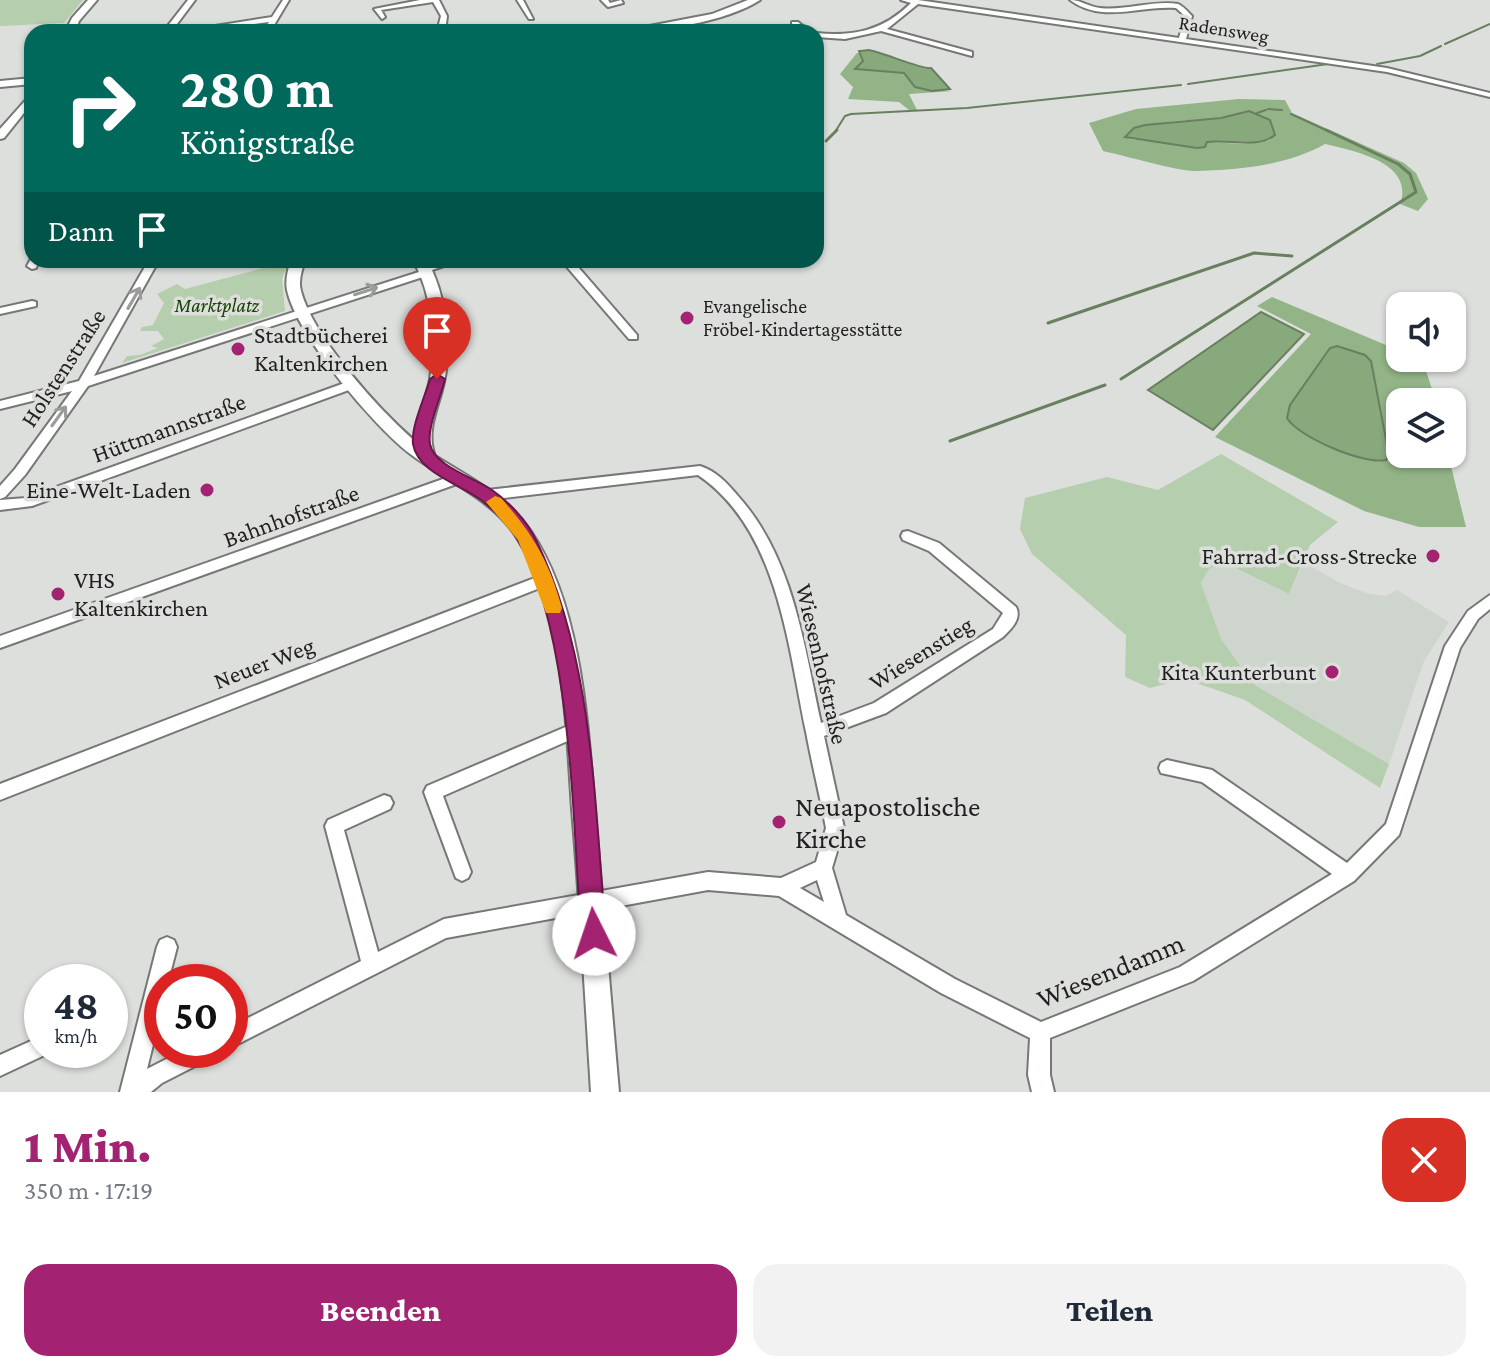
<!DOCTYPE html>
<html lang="de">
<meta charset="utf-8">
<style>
body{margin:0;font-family:"Crimson Pro",serif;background:#f2f2f3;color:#1f2937;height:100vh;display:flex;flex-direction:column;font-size:30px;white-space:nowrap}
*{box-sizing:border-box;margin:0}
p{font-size:26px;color:#747a83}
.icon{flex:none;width:44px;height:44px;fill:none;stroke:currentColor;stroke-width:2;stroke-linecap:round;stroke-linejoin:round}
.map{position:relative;height:1092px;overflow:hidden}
.details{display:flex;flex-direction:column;background:#fff;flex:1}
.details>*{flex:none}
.hud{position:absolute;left:24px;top:24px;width:800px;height:244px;border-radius:24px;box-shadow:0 2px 6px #0004;background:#00695c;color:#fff;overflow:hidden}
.controls{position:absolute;left:1386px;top:292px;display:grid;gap:16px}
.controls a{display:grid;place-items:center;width:80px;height:80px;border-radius:16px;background:#fff;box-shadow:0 2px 6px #0004;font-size:40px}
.speed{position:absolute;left:24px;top:964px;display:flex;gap:16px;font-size:40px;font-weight:700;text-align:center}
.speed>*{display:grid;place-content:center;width:104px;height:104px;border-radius:50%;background:#fff;box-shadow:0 2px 6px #0004;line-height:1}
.speed small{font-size:20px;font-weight:400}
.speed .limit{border:12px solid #d22;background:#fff;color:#111}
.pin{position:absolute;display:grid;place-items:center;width:68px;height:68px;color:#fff;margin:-82px -34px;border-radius:50% 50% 50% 0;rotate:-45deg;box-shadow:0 0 8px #0007}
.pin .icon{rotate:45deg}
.me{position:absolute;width:88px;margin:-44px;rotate:356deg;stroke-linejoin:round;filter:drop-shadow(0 0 6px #0008)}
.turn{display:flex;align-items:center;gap:28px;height:168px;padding:0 24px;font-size:36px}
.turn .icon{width:104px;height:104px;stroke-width:2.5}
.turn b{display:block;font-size:56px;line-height:68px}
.then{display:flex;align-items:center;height:76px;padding:0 24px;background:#0003;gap:16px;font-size:30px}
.round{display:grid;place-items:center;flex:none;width:84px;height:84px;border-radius:24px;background:#f2f2f3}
.overview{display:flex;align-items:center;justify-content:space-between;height:136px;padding:0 24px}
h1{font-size:48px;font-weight:800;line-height:60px;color:#a32272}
.button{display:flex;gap:16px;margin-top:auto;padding:16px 24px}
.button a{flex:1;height:92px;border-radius:24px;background:#a32272;color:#fff;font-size:32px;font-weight:800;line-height:92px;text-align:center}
.button a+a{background:#f2f2f3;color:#1f2937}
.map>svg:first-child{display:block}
.built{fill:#ced5cc}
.green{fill:#b5cead}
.forest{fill:#92b486;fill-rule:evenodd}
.water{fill:#88a97c;stroke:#688060;stroke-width:2}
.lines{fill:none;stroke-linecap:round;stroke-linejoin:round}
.stream-far1{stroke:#688060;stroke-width:2}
.stream{stroke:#688060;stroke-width:3}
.minor-casing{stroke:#767876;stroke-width:4}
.tertiary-casing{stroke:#767876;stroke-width:4}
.secondary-casing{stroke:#767876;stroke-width:4}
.minor{fill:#fff;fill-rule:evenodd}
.tertiary{fill:#fff;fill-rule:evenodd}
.secondary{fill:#fff;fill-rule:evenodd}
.oneway{stroke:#9a9b9a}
.route{fill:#a32272;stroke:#6a164a;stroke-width:2}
.slow{fill:#f59e0b}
.poi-dot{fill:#a32272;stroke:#dddfdc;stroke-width:3}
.labels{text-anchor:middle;stroke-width:7;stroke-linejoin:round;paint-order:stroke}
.far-street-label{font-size:20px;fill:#1f201f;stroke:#dddfdc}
.far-park-label{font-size:20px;font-style:italic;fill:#174301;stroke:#dddfdc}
.far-poi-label{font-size:20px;fill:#1f201f;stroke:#dddfdc;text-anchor:start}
.poi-label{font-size:24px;fill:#1f201f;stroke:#dddfdc;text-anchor:end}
.street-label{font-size:24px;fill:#1f201f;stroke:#dddfdc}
.near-poi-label{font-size:28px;fill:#1f201f;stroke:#dddfdc;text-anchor:start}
.near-street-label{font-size:28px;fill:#1f201f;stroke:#dddfdc}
</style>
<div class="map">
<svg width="1490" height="1092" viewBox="0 0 1490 1092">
<rect width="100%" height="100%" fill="#dddfdc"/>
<path class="built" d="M 1222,562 L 1289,594 L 1304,562 L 1338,582 L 1369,594 L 1386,596 L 1397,590 L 1449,622 L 1424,661 L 1389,764 L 1253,684 L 1221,639 L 1201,583 L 1209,569 Z"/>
<g class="green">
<path d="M 0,0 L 83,0 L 64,23 L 0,26 Z"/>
<path d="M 289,261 L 282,279 L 285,311 L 122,363 L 127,356 L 140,355 L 158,348 L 151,346 L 164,339 L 158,331 L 140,331 L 142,327 L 153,325 L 164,303 L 157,294 L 177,284 L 185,289 Z"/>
<path d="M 1221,454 L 1338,522 L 1310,545 L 1289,594 L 1223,562 L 1209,569 L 1201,583 L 1221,639 L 1253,684 L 1389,764 L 1380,788 L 1245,700 L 1185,679 L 1150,688 L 1125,677 L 1126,635 L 1032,554 L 1020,529 L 1025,498 L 1107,477 L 1158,490 Z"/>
</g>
<g class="forest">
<path d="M 857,53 L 861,53 L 863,61 L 856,69 L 904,73 L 915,87 L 952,91 L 909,94 L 917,110 L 909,110 L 899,102 L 848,99 L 853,87 L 840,74 Z"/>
<path d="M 1239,99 L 1285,100 L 1292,113 L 1404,163 L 1416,173 L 1428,199 L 1418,211 L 1400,204 C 1415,163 1355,151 1325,144 C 1286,166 1237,170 1194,171 C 1178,171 1122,155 1103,151 L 1089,123 L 1136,109 ZM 1249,111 L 1273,130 L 1270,140 L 1245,144 L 1207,142 L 1205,147 L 1129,139 L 1128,134 C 1165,114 1209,125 1249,111 Z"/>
<path d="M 1272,297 L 1400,351 L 1400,358 L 1422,358 L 1436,402 L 1400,402 L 1400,454 L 1448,454 L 1466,527 L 1419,527 L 1364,511 L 1215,437 L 1311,334 L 1257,306 Z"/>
</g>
<g class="water">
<path d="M 869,50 C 884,53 924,70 931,68 L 950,89 L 932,91 L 915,87 L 904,73 L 855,69 L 863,61 L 859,51 Z"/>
<path d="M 1249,111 L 1270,120 L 1275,135 C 1258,149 1229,139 1207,142 L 1205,147 L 1197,148 L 1125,137 L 1134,128 L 1145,125 L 1221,118 Z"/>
<path d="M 1261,312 L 1304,334 L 1213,430 L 1148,390 Z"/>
<path d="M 1337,346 L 1365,355 L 1371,361 L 1389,455 L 1386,460 C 1364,465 1298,437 1287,418 L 1290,405 L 1330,348 Z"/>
</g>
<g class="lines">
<g class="stream-far1">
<path d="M 1445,44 L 1490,24"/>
<path d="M 1377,64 L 1420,56 L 1441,46"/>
<path d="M 1188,84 L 1328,64"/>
<path d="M 1268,109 L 1282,110"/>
<path d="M 1257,113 L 1266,110"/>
<path d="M 1291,114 L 1330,132"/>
<path d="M 835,132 L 845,116 L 851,114 L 967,108 L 1181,85"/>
</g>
<g class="stream">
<path d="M 826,141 L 837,130"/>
<path d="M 816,143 L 820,142"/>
<path d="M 1048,323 L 1254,253 L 1292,256"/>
<path d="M 1121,379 L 1416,192 L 1410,174 L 1398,164 L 1326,130"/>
<path d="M 950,441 L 1105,385"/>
</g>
<defs>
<g id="minor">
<path d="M 188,0 L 195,0 L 171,32 L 163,32 Z"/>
<path d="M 283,0 L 289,0 L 270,32 L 262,32 L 269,22 L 196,32 L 177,32 L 272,17 Z"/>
<path d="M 420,0 L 439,0 L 447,16 L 445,32 L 437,32 L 441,16 L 433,2 L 381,10 L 385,17 L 382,19 L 374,9 Z"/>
<path d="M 517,0 L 523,0 L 533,19 L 529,19 Z"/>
<path d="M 601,0 L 608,0 L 610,3 L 621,0 L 623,3 L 608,7 Z"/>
<path d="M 901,0 L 918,0 L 1179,38 L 1185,16 L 1176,8 C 1140,5 1102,24 1070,0 C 1081,0 1089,7 1100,8 C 1125,11 1154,0 1178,4 C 1183,6 1188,12 1192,16 L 1186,39 L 1387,68 L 1490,93 L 1490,97 L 1387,72 L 918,4 L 887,29 L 972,52 L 972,56 L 881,31 L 845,39 L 816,37 L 816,33 C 854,37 884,30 911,3 Z"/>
<path d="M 792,22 L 798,22 L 810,32 L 801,32 L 792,26 Z"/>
<path d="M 32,257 L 32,260 L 39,260 L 36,268 L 32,269 L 27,266 Z"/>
<path d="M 149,260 L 159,260 L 94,376 L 422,271 L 422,267 L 446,260 L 462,260 L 432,270 L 432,274 L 88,386 L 25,475 L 5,497 L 0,499 L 0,486 L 15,469 L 72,391 L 0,409 L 0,401 L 79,381 Z"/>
<path d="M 561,260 L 572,260 L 637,335 L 637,339 L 629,339 Z"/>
<path d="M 32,301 L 36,302 L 36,306 L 0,314 L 0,308 Z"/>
<path d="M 353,380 L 359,384 L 357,387 L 32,506 L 0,510 L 0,500 L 26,498 Z"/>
<path d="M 700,466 C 716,471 727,483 738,496 C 793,557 804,645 821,723 L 874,703 L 993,629 L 1003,613 L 929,551 L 903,540 L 901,536 L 903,532 L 908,531 L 939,543 L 1016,607 C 1022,619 1011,629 1003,637 L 886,713 L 824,736 L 844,828 L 832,868 L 846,915 L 955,979 L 1041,1022 L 1180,967 L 1332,874 L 1202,782 L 1161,773 L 1159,768 L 1161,763 L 1167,760 L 1212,770 L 1347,863 L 1386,824 L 1445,646 L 1468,611 L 1490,595 L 1490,609 L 1478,619 L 1460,648 L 1399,835 L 1354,881 L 1193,981 L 1050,1038 L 1050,1075 L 1054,1092 L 1032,1092 L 1028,1075 L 1030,1038 L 941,993 L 779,896 L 708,890 L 446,938 L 230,1048 L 230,1027 L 361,961 L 325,826 L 328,820 L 384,795 L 390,797 L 393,803 L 390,809 L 344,830 L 378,952 L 444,919 L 708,872 L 781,878 L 816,862 L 826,828 C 820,796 812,764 806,732 C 788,646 778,529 698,475 L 487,500 L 480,495 L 487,490 ZM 817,880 L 824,902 L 800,888 Z"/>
<path d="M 460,473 L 465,475 L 467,478 L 465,481 L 0,648 L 0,636 Z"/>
<path d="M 545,574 L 550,576 L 552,580 L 550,584 L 0,800 L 0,784 Z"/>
<path d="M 575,723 L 581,725 L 583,730 L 581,735 L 443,796 L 471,872 L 468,878 L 462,881 L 456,878 L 424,792 L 427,786 Z"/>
<path d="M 167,937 L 174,940 L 177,947 L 168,982 L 162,982 L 162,1008 L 147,1069 L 184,1050 L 216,1050 L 213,1057 L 162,1083 L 151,1092 L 120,1092 L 157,947 L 160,940 Z"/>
<path d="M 42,1036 L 42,1050 L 51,1050 L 49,1053 L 0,1076 L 0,1055 Z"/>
</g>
<path id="tertiary" d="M 32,78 L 32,84 L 0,87 L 0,81 Z"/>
<g id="secondary">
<path d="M 88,0 L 97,0 L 79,21 L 75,32 L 65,32 L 72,18 Z"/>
<path d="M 748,0 L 760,0 C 726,22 659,32 618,32 L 712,14 Z"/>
<path d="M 32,93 L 32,103 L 4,138 L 0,139 L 0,129 Z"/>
<path d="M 291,260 L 305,260 C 302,270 298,281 301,291 C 313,337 379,410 415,441 C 416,419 426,400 430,379 C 437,341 432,294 413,260 L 427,260 C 446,294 452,344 444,382 C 439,407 425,430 435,456 C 469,477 507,496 530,530 C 584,608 588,733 596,825 C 604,914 611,1003 619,1092 L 591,1092 C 585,997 580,903 572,809 C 566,724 564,612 517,538 C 492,498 445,481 409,453 C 373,425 296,334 287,290 C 285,280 288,269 291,260 Z"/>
</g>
</defs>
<use href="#minor" class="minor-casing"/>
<use href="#tertiary" class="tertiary-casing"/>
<use href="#secondary" class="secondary-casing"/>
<use href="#minor" class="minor"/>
<use href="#tertiary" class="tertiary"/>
<use href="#secondary" class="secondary"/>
</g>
<defs><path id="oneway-shaft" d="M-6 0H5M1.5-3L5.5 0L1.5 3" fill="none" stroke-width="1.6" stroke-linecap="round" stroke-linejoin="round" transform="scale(2)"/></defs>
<g class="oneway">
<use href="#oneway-shaft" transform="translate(366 291) rotate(-18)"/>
<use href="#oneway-shaft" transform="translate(134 298) rotate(-60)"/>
<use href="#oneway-shaft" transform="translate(59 416) rotate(-54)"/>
</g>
<path class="route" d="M 437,374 L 445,379 C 441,397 427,427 430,444 C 434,466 475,478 492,490 C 509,502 527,521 536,540 C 594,660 594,803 606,934 L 602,943 L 594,946 L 585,943 L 581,934 C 573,826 572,632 518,540 C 509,525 495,511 481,500 C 460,484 418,473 413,444 C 411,426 425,397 430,379 Z"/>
<path class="slow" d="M 495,496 L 501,498 C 533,534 549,561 562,608 L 560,613 L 546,613 L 518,540 L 486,502 Z"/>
<g class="poi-dot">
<circle cx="687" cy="318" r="8"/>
<circle cx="238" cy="349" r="8"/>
<circle cx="207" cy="490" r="8"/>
<circle cx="1433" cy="556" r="8"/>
<circle cx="58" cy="594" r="8"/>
<circle cx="1332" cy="672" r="8"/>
<circle cx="779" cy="822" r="8"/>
</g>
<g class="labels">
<g class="far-street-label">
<text transform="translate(1224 29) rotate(9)" y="7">Radensweg</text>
</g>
<g class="far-park-label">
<text x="217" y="312">Marktplatz</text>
</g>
<g class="far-poi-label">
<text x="703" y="313">Evangelische<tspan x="703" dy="23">Fröbel-Kindertagesstätte</tspan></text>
</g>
<g class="poi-label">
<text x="254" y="343" text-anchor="start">Stadtbücherei<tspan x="254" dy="28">Kaltenkirchen</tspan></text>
<text x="191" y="498">Eine-Welt-Laden</text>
<text x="1417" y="564">Fahrrad-Cross-Strecke</text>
<text x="74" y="588" text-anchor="start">VHS<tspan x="74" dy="28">Kaltenkirchen</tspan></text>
<text x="1316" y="680">Kita Kunterbunt</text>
</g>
<g class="street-label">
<text transform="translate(63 368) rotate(-57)" y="8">Holstenstraße</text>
<text transform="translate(169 428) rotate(-20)" y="8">Hüttmannstraße</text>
<text transform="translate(291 516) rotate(-20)" y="8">Bahnhofstraße</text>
<text transform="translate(921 653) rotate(-32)" y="8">Wiesenstieg</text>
<text transform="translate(264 663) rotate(-21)" y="8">Neuer Weg</text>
<text transform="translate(822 664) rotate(77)" y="8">Wiesenhofstraße</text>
</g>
<g class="near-poi-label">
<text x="795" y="816">Neuapostolische<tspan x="795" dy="32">Kirche</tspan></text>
</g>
<g class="near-street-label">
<text transform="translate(1110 970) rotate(-22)" y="10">Wiesendamm</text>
</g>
</g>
</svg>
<div class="controls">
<a><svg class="icon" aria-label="sound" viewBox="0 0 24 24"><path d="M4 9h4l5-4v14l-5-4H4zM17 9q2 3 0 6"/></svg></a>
<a><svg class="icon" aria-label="layers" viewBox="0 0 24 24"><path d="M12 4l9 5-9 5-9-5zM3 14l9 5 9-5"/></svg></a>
</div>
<div class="speed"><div>48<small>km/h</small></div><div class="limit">50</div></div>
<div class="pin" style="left:437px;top:379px;background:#d93025"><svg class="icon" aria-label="arrive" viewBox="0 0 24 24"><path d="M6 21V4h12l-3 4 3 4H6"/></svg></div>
<svg class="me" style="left:594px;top:934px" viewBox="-20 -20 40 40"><circle r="19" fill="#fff"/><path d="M0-13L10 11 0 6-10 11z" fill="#a32272"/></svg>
<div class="hud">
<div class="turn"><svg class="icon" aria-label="right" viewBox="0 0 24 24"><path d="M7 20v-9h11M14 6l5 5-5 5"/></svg><div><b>280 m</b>Königstraße</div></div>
<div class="then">Dann<svg class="icon" aria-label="arrive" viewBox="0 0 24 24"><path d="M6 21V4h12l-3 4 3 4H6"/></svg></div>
</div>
</div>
<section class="details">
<div class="overview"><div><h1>1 Min.</h1><p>350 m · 17:19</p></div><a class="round" style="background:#d93025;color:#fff"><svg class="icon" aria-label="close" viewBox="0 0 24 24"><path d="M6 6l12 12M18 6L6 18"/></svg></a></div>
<div class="button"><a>Beenden</a><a>Teilen</a></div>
</section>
